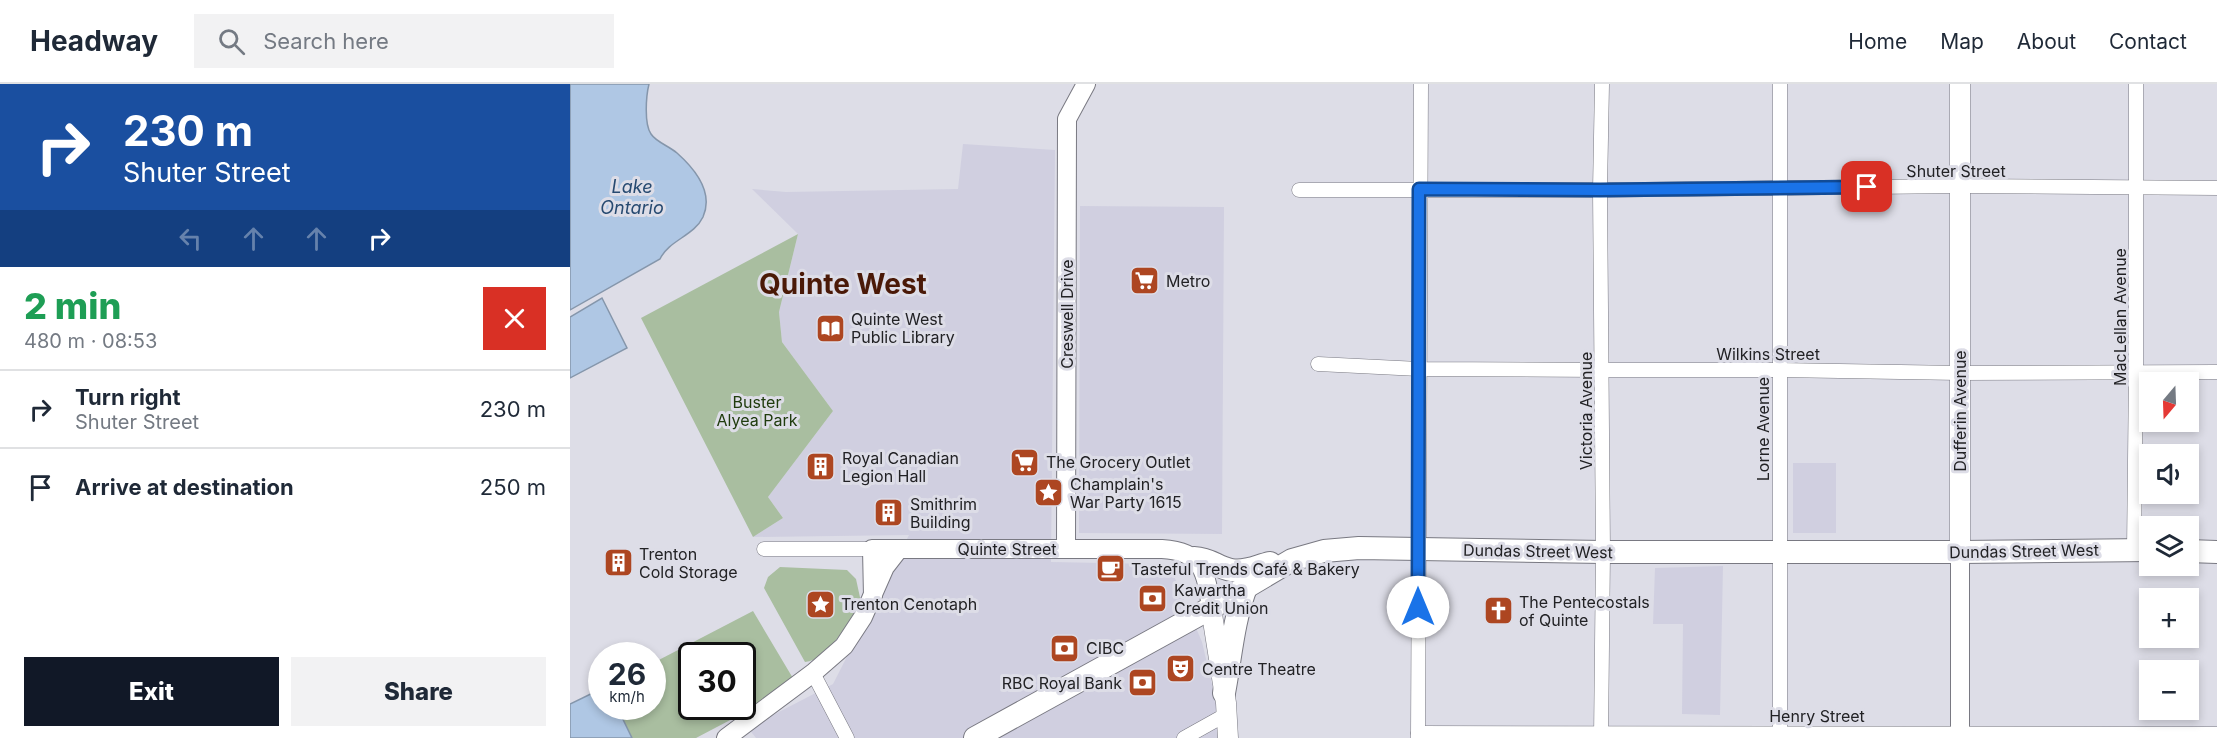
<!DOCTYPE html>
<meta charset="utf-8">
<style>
body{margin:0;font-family:Inter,sans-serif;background:#f2f2f3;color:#1f2937;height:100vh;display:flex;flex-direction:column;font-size:22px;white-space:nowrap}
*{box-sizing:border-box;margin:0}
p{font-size:20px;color:#747a83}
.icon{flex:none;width:33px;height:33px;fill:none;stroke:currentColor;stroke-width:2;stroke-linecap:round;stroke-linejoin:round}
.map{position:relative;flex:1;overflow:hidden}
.panel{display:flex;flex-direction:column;background:#fff;width:570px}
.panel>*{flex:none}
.hud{background:#1a4fa0;color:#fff;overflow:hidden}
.needle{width:39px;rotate:199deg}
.controls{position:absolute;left:1569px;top:288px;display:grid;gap:12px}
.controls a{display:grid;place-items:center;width:60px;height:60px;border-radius:0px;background:#fff;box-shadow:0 3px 9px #0003;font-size:30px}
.speed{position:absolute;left:18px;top:558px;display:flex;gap:12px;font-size:30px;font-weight:700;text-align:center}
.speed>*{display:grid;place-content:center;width:78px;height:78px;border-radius:50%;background:#fff;box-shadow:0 3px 9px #0003;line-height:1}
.speed small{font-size:15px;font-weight:400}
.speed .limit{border:3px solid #111;border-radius:9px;background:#fff;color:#111}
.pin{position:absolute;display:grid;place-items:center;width:51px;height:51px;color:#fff;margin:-26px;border-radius:12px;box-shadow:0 3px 9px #0006}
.me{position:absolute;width:66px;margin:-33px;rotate:0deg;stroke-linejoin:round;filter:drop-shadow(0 0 4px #0008)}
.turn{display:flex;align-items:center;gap:21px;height:126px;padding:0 24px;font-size:27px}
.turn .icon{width:78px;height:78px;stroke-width:2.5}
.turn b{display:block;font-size:42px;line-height:51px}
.lanes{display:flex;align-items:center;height:57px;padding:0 24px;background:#0003;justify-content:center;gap:30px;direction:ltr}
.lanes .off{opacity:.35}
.round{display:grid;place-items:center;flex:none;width:63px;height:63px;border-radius:0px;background:#f2f2f3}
.head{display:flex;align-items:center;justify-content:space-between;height:102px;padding:0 24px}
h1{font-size:36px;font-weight:800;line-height:45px;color:#1e9e55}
.primary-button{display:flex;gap:12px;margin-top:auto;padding:12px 24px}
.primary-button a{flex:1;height:69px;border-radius:0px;background:#111827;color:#fff;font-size:24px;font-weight:800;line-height:69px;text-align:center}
.primary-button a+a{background:#f2f2f3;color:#1f2937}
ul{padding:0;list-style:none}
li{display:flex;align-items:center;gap:18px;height:78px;padding:0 24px;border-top:2px solid #e0e1e3}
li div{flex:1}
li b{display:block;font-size:22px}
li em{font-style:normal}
header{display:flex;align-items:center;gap:36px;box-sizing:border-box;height:84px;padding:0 30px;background:#fff;border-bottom:2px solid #e0e1e3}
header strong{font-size:28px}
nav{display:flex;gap:33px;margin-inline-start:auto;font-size:21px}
.search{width:420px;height:54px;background:#f2f2f3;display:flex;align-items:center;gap:15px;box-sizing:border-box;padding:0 21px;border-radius:0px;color:#747a83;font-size:22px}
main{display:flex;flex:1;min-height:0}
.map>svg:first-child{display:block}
.built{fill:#d0cfe0}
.green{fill:#a9bea0;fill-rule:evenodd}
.water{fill:#afc7e4;stroke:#8596ab;stroke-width:1.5}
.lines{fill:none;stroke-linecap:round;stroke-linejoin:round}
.minor-casing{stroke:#797982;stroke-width:15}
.tertiary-casing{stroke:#797982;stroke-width:20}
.secondary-casing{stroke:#797982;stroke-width:21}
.primary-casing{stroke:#797982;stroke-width:24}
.minor{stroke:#fff;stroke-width:14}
.tertiary{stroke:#fff;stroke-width:18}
.secondary{stroke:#fff;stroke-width:20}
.primary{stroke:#fff;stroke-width:22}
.route-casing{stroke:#114b97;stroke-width:15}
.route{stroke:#1a73e8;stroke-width:10}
.labels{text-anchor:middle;stroke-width:6;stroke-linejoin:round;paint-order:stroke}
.street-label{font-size:16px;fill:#222225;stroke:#dddde7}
.poi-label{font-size:16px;fill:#222225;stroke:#dddde7;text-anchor:start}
.park-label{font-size:16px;fill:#203c0e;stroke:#dddde7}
.water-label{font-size:18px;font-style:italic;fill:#274a71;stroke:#dddde7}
.town-label{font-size:28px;font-weight:bold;fill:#4a1907;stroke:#dddde7}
</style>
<header>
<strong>Headway</strong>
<div class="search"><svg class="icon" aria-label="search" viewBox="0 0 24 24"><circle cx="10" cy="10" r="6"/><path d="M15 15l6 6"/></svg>Search here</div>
<nav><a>Home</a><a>Map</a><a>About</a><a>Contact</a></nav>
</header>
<main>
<section class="panel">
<div class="hud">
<div class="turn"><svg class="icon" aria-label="right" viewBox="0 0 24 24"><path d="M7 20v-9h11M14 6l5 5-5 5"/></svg><div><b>230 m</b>Shuter Street</div></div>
<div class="lanes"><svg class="icon off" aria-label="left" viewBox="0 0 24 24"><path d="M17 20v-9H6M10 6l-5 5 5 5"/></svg><svg class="icon off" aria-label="ahead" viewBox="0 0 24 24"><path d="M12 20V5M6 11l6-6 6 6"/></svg><svg class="icon off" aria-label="ahead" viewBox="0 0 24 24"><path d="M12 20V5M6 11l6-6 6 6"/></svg><svg class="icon" aria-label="right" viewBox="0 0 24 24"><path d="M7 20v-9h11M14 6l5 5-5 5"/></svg></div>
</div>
<div class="head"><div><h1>2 min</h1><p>480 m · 08:53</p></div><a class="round" style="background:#d93025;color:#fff"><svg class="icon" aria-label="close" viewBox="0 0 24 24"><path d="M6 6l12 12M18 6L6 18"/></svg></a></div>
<ul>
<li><svg class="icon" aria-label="right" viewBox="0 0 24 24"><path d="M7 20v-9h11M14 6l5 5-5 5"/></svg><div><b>Turn right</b><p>Shuter Street</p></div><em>230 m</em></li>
<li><svg class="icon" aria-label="arrive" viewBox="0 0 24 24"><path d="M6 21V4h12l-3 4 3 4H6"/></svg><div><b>Arrive at destination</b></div><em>250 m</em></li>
</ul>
<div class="primary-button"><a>Exit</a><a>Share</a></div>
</section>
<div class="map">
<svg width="1647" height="654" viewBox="0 0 1647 654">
<rect width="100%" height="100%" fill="#dddde7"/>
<g class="built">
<path d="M 393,60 L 485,66 L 481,478 L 585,480 L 603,490 L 632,558 L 648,626 L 649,654 L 186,654 L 178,644 L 263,600 L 339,451 L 183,453 L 213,434 L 198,413 L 263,327 L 212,258 L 209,228 L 228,150 L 182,105 L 216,108 L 388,105 Z"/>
<path d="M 510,122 L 654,123 L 652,450 L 509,449 Z"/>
<rect x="1223" y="379" width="43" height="70"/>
<path d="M 1153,482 L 1150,631 L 1112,630 L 1113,540 L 1083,540 L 1085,484 Z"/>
</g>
<g class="green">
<path d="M 228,150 L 209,228 L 212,258 L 263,327 L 198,413 L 213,434 L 183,453 L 71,234 Z"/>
<path d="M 210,483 L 277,486 L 286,495 L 291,518 C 279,536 258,577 235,578 L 194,504 L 198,493 Z"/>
<path d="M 183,527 L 227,601 L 126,654 L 62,654 L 47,623 L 82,622 L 83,579 ZM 122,572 L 172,572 L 172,622 L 122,622 Z"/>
</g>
<g class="water">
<path d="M 0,0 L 79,0 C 76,12 74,40 81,50 C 86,58 99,62 107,69 C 125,85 144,108 133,133 C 124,152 99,156 90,175 L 0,226 Z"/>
<path d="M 32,214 L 57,264 L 0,294 L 0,233 Z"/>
<path d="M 31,605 L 32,622 L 47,623 L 62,654 L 0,654 L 0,620 Z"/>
</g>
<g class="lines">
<defs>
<g id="minor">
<path d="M 1210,0 L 1210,654"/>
<path d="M 729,106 L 1030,106 L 1390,102 L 1647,104"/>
<path d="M 748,280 L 849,285 L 1033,286 L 1209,286 L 1390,289 L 1647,288"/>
<path d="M 194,465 L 302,465"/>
<path d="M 1564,466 L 1566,288 L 1566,0"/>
<path d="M 243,589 L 277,654"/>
<path d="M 848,649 L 1647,650"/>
<path d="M 614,654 L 657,630"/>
<path d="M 848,654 L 851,0"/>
<path d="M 1031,654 L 1033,468 L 1030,106 L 1032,0"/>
</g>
<g id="tertiary">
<path d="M 496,465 L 497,35 L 516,0"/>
<path d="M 303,512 L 302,465 L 592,465 C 633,467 636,488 641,524"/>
<path d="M 156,654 L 243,589 L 274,562 L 293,533 L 315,483 L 329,465"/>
<path d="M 1390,654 L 1390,468"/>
</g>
<g id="secondary">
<path d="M 1390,0 L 1390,468"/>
<path d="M 641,524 L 656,619 L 658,654"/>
</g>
<g id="primary">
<path d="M 1618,467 L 1647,468"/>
<path d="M 624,474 C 642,475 646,483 661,486 C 675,489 687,482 700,479"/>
<path d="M 654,609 C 661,572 663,536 677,501"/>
<path d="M 405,654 L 641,524 L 722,476 L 754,467 L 789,464 L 1033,468 L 1390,468 L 1580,466"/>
</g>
</defs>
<use href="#minor" class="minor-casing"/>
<use href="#tertiary" class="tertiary-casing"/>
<use href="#secondary" class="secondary-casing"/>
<use href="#primary" class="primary-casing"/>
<use href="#minor" class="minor"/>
<use href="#tertiary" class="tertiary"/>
<use href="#secondary" class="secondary"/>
<use href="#primary" class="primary"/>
</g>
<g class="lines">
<defs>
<path id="route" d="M 848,523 L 849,105 L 1030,106 L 1297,103"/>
</defs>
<use href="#route" class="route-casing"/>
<use href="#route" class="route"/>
</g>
<defs>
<symbol id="supermarket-square" viewBox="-11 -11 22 22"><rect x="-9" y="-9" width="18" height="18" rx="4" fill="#ad4621" stroke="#dddde7"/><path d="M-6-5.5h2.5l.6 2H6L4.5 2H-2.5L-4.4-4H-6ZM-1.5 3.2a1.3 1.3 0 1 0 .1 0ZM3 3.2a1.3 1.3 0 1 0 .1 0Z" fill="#fff"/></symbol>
<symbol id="library-square" viewBox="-11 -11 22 22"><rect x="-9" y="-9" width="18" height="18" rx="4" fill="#ad4621" stroke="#dddde7"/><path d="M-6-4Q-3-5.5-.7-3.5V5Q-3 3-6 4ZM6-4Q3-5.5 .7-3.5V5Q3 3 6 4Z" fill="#fff"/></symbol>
<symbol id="building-square" viewBox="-11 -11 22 22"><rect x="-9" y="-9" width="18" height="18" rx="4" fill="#ad4621" stroke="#dddde7"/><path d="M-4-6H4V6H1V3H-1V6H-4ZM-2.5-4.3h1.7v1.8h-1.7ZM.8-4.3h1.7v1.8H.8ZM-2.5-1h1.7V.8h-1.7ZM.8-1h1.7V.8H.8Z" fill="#fff"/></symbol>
<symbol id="sight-square" viewBox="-11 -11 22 22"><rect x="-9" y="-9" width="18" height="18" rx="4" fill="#ad4621" stroke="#dddde7"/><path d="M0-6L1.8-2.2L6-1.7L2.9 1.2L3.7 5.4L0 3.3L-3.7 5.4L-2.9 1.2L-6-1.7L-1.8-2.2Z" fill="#fff"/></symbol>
<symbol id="cafe-square" viewBox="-11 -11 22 22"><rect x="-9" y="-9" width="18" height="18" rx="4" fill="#ad4621" stroke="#dddde7"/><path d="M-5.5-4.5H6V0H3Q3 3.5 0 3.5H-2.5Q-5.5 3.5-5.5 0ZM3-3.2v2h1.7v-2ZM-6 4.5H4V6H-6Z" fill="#fff"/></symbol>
<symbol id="bank-square" viewBox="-11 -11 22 22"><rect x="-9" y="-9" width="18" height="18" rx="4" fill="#ad4621" stroke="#dddde7"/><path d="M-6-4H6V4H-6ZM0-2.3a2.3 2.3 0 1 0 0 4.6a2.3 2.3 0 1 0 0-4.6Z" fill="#fff"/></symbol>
<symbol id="church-square" viewBox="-11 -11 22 22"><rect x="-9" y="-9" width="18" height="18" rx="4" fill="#ad4621" stroke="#dddde7"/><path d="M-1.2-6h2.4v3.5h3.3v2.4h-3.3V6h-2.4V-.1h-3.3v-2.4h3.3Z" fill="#fff"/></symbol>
<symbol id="theatre-square" viewBox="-11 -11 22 22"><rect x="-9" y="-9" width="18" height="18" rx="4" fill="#ad4621" stroke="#dddde7"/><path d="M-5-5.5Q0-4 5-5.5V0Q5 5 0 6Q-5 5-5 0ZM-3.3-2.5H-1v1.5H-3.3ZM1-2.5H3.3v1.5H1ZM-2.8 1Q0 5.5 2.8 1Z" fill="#fff"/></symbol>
</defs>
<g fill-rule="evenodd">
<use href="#supermarket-square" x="558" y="180" width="33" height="33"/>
<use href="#library-square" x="244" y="228" width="33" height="33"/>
<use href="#supermarket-square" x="438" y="362" width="33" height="33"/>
<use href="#building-square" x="234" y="366" width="33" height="33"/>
<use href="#sight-square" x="462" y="392" width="33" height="33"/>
<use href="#building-square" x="302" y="412" width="33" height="33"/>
<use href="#building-square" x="32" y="462" width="33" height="33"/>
<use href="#cafe-square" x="524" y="468" width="33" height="33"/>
<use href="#bank-square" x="566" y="498" width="33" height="33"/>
<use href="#sight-square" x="234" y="504" width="33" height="33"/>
<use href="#church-square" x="912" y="510" width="33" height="33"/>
<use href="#bank-square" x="478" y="548" width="33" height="33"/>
<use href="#theatre-square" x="594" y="568" width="33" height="33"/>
<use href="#bank-square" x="556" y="582" width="33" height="33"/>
</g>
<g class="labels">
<g class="street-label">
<text x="1386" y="93">Shuter Street</text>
<text transform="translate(497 230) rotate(-90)" y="6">Creswell Drive</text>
<text transform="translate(1550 233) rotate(-90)" y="6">MacLellan Avenue</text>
<text x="1198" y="276">Wilkins Street</text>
<text transform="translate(1016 327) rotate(-90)" y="6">Victoria Avenue</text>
<text transform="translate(1390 327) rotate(-90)" y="6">Dufferin Avenue</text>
<text transform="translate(1193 345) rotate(-90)" y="6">Lorne Avenue</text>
<text x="437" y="471">Quinte Street</text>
<text transform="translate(968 467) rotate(1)" y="6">Dundas Street West</text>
<text transform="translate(1454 467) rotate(-1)" y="6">Dundas Street West</text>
<text x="1247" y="638">Henry Street</text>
</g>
<g class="poi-label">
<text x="596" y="203">Metro</text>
<text x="281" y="241">Quinte West<tspan x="281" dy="18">Public Library</tspan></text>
<text x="272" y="380">Royal Canadian<tspan x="272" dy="18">Legion Hall</tspan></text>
<text x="476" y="384">The Grocery Outlet</text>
<text x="500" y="406">Champlain's<tspan x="500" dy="18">War Party 1615</tspan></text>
<text x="340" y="426">Smithrim<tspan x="340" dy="18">Building</tspan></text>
<text x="69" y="476">Trenton<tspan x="69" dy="18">Cold Storage</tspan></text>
<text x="561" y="491">Tasteful Trends Café &amp; Bakery</text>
<text x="604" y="512">Kawartha<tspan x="604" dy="18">Credit Union</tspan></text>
<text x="949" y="524">The Pentecostals<tspan x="949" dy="18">of Quinte</tspan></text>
<text x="271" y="526">Trenton Cenotaph</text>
<text x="516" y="570">CIBC</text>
<text x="632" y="591">Centre Theatre</text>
<text x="552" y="605" text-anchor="end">RBC Royal Bank</text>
</g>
<g class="park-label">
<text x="187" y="324">Buster<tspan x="187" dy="18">Alyea Park</tspan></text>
</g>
<g class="water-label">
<text x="62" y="109">Lake<tspan x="62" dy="21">Ontario</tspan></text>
</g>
<g class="town-label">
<text x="273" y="210">Quinte West</text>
</g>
</g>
</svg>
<div class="controls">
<a><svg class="needle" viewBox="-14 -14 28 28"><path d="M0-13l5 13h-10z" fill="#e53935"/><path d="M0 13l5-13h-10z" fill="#747a83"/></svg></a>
<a><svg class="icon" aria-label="sound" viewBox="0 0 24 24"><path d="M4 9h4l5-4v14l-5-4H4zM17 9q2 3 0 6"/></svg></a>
<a><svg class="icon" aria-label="layers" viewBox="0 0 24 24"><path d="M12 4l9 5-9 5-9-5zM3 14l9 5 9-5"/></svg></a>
<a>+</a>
<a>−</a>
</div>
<div class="speed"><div>26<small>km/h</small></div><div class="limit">30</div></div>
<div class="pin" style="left:1297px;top:103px;background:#d93025"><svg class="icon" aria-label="arrive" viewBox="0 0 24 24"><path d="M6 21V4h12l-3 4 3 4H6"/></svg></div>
<svg class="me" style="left:848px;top:523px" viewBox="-20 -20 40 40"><circle r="19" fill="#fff"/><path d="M0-13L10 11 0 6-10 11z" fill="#1a73e8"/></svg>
</div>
</main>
